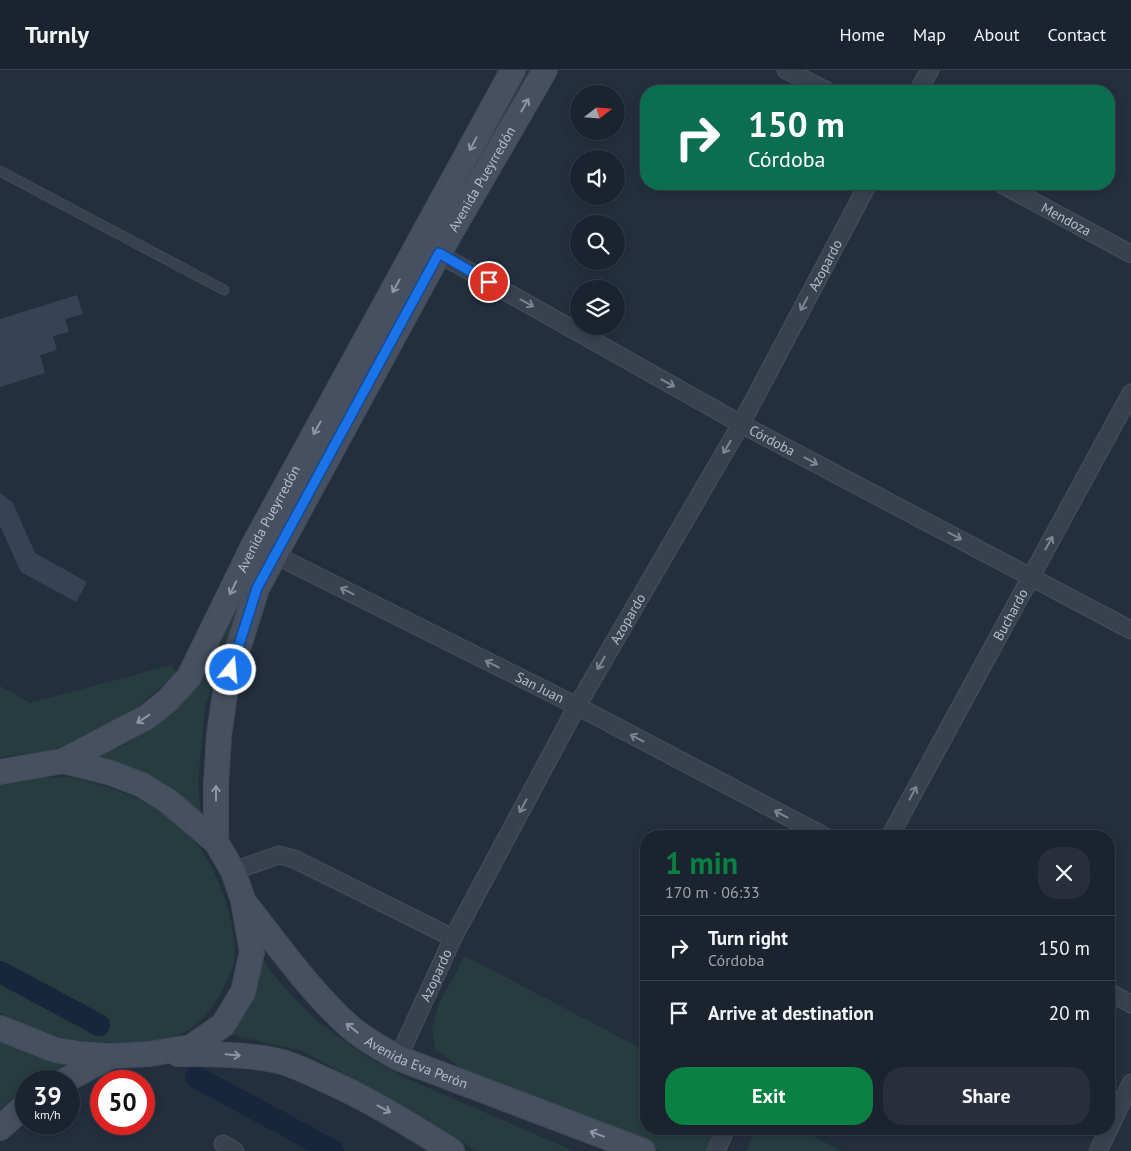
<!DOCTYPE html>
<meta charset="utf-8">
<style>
body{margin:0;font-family:"PT Sans",sans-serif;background:#282f3a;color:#f1f3f6;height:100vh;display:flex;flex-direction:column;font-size:19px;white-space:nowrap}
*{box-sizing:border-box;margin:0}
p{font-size:16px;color:#a0a4aa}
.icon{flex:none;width:28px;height:28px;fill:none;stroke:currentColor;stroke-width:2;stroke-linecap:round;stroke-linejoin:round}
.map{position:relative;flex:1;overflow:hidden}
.sheet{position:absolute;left:640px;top:760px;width:475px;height:305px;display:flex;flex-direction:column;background:#1b232e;border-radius:20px;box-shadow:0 2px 8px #0003,0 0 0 1px #39404a}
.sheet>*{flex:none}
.guide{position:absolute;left:640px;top:15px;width:475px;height:105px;border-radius:20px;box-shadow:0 2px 8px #0003,0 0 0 1px #39404a;background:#0b6e4f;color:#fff;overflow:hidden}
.needle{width:32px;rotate:73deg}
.fabs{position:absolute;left:570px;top:15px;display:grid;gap:10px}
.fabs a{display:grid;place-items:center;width:55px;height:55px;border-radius:50%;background:#1b232e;box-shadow:0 2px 8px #0003,0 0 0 1px #39404a;font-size:25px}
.speed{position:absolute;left:15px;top:1000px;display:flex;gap:10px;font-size:25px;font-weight:700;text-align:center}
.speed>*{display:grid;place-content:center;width:65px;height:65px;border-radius:50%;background:#1b232e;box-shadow:0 2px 8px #0003,0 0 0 1px #39404a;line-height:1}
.speed small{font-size:12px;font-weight:400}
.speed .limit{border:8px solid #d22;background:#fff;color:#111}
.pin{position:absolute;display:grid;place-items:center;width:42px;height:42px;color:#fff;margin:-21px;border:2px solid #fff;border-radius:50%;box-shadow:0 1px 5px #0007}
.me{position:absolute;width:55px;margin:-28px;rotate:17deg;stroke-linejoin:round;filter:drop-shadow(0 0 4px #0008)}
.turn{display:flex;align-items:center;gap:18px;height:105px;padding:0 25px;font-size:22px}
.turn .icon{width:65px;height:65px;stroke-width:2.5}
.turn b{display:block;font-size:35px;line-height:42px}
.round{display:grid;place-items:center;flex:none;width:52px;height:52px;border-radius:20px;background:#282f3a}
.head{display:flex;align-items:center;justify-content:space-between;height:85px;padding:0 25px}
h1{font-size:30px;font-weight:700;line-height:38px;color:#0b8043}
.action{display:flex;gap:10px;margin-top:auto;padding:10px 25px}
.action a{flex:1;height:58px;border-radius:20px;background:#0b8043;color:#fff;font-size:20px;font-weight:700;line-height:58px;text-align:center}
.action a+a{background:#282f3a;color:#f1f3f6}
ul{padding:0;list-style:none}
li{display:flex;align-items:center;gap:15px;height:65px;padding:0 25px;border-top:1px solid #39404a}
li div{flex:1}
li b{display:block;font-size:19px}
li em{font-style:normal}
header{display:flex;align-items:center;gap:30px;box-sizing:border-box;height:70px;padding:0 25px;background:#1b232e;border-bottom:1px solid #39404a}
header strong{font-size:24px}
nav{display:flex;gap:28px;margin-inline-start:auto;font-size:18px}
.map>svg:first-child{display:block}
.green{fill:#263c3f}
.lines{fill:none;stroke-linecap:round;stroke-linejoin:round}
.canal{stroke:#17263c;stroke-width:22}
.building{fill:#364354}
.lane-casing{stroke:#414a57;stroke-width:11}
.street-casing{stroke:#414a57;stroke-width:19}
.secondary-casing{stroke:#414a57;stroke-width:26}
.lane{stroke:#38414e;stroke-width:9}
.street{stroke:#38414e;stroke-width:16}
.secondary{stroke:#465061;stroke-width:24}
.oneway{stroke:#8e96a5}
.oneway2{stroke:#7c8592}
.route-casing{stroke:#114b97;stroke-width:12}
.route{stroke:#1a73e8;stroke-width:9}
.labels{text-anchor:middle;stroke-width:5;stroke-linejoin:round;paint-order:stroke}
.street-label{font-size:14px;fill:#b4bcc9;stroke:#1d2633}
</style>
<header>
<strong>Turnly</strong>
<nav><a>Home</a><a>Map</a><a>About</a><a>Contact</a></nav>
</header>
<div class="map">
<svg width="1131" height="1081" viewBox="0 0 1131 1081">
<rect width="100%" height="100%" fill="#242f3e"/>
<g class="green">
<path d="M 523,0 L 529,0 L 435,173 L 430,170 Z"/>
<path d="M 257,492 L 262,495 L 220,589 L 215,587 Z"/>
<path d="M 221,591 L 205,636 L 198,713 L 201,745 L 93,689 L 131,671 L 164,647 Z"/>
<path d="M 171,595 L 178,603 L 115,655 L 49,681 L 0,687 L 0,616 L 30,633 Z"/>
<path d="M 70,707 C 102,715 145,726 170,749 C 181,758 194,770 202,781 C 220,807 239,860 234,892 C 233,900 227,909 224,916 C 215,937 200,956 179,965 C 158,975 131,972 108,972 C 72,972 30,964 0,943 L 0,715 L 33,708 Z"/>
<path d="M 259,886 L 282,915 L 316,950 L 364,985 L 403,1007 L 574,1081 L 477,1081 L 406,1037 L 302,981 L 228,964 C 251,937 253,920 259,886 Z"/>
<path d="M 465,886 L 646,981 L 646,1059 L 729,1059 L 718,1081 L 660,1081 L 466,1002 L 435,979 L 432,958 L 439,933 Z"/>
<path d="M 0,970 L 32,985 L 66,994 L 36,1011 L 26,1011 L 26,1018 L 0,1039 Z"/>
<path d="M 754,1059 L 801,1059 L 841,1081 L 747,1081 Z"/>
</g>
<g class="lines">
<g class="canal">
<path d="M 0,902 L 99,955"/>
<path d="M 196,1007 L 333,1081"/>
</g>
</g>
<g class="building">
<path d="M 77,225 L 83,244 L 65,249 L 69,262 L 53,266 L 57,280 L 40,285 L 45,303 L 0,317 L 0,249 Z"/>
<path d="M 0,423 L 13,433 L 35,483 L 87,512 L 76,532 L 21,502 L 0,456 Z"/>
</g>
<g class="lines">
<defs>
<path id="lane" d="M 0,101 L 224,220"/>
<g id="street">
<path d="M 786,0 L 827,21"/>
<path d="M 918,21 L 930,0"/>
<path id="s1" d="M 1001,114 L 1131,184"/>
<path id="s2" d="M 430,179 L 741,354 L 1131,560"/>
<path id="s3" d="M 267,481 L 577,636 L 824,766"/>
<path id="s4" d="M 890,766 L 1131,323"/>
<path d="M 233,801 L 279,785 L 294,789 L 453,868"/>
<path d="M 1109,922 L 1131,934"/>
<path id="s5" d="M 398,988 L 453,868 L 577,636 L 741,354 L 868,114"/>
<path d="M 1109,1059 L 1131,1013"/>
<path d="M 223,1074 L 235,1081"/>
<path d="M 716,1081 L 726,1059"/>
<path d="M 1098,1081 L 1109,1059"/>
</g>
<g id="secondary">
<path id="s6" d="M 63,691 L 147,647 L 168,630 L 189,607 L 254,474 L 513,0"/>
<path d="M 0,702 L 63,691 L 111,703 L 142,715 L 168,731 L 216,772 L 233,801 L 243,830 L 252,882 L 243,922 L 223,955 L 191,977 L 149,984 L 111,986 L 80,984 L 55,980 L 0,958"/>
<path id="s7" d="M 216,772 L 216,714 L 219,665 L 226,617 L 257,518 L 439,183 L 545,0"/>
<path id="s8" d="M 244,832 C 277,874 309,920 349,956 C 363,969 381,978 398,988 L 643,1081"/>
<path d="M 178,984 C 210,984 243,984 274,990 C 290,993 306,1001 321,1008 C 367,1028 409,1054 452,1081"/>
<path d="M 64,1011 L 111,986"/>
<path d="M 0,1058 L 26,1035"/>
</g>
</defs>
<use href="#lane" class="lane-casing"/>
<use href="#street" class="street-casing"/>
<use href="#secondary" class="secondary-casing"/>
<use href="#lane" class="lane"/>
<use href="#street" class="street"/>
<use href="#secondary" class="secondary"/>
</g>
<defs><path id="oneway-shaft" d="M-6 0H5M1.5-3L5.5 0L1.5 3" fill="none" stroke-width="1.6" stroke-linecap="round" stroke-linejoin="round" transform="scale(1.25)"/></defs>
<g class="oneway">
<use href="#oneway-shaft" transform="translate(525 35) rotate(-60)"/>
<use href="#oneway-shaft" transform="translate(473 74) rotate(118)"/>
<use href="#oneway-shaft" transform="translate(396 216) rotate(119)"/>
<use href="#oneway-shaft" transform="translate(317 358) rotate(119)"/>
<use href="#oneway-shaft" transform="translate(233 518) rotate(116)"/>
<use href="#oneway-shaft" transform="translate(143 649) rotate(147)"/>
<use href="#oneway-shaft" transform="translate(216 723) rotate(-90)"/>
<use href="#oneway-shaft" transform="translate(352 958) rotate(-141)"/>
<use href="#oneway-shaft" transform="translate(233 985) rotate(5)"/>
<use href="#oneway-shaft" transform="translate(384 1039) rotate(28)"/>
<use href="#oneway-shaft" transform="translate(597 1064) rotate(-159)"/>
</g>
<g class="oneway2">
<use href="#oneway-shaft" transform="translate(527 233) rotate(29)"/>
<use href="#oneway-shaft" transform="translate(804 234) rotate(118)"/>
<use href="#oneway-shaft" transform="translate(668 313) rotate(29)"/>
<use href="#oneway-shaft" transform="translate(727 377) rotate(120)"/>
<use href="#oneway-shaft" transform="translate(811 391) rotate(28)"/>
<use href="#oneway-shaft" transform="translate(955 466) rotate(28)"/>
<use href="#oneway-shaft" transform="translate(1049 473) rotate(-61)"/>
<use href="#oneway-shaft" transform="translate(347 521) rotate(-153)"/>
<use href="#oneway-shaft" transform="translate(601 593) rotate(120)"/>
<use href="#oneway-shaft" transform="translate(492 594) rotate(-153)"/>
<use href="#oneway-shaft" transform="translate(637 668) rotate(-152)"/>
<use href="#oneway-shaft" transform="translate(913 723) rotate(-62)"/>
<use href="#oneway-shaft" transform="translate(523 736) rotate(118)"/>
<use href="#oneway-shaft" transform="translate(781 744) rotate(-152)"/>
</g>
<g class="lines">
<defs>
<path id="route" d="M 231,600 L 257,518 L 439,183 L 489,212"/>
</defs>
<use href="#route" class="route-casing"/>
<use href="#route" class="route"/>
</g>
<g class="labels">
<g class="street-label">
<text dy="5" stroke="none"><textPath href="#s7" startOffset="726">Avenida Pueyrredón</textPath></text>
<text dy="5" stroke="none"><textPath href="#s1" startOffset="74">Mendoza</textPath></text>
<text dy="5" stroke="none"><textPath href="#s5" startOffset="901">Azopardo</textPath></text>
<text dy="5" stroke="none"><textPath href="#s2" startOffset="392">Córdoba</textPath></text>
<text dy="5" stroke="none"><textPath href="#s6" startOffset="330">Avenida Pueyrredón</textPath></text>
<text dy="5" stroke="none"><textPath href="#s4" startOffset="252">Buchardo</textPath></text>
<text dy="5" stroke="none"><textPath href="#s5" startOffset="496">Azopardo</textPath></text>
<text dy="5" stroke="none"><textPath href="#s3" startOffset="305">San Juan</textPath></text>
<text dy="5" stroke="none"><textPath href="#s5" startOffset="91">Azopardo</textPath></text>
<text dy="5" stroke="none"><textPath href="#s8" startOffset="240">Avenida Eva Perón</textPath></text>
</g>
</g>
</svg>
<div class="fabs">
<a><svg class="needle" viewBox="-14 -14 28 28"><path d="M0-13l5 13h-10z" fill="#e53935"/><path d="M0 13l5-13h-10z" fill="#a0a4aa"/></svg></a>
<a><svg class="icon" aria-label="sound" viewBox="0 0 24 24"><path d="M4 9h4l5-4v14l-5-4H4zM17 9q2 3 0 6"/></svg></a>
<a><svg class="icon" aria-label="search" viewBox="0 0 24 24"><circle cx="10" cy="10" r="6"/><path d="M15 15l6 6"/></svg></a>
<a><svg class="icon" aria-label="layers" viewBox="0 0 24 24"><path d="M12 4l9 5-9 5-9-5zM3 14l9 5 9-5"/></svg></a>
</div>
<div class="speed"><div>39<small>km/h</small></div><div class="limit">50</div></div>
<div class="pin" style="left:489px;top:212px;background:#d93025"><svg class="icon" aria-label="arrive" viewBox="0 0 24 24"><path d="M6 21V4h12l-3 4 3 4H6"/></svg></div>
<svg class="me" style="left:231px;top:600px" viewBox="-20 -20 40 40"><circle r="17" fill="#1a73e8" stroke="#fff" stroke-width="3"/><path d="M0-11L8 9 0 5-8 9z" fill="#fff"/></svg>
<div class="guide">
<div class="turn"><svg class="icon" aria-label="right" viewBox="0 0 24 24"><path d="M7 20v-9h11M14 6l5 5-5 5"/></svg><div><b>150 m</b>Córdoba</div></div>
</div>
<section class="sheet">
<div class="head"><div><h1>1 min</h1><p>170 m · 06:33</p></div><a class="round"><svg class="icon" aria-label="close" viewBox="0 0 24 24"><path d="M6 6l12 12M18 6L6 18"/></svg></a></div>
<ul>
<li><svg class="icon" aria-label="right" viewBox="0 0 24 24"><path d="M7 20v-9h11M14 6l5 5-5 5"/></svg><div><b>Turn right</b><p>Córdoba</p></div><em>150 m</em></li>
<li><svg class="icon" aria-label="arrive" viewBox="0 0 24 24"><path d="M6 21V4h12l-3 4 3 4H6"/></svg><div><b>Arrive at destination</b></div><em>20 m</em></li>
</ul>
<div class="action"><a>Exit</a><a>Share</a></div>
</section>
</div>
